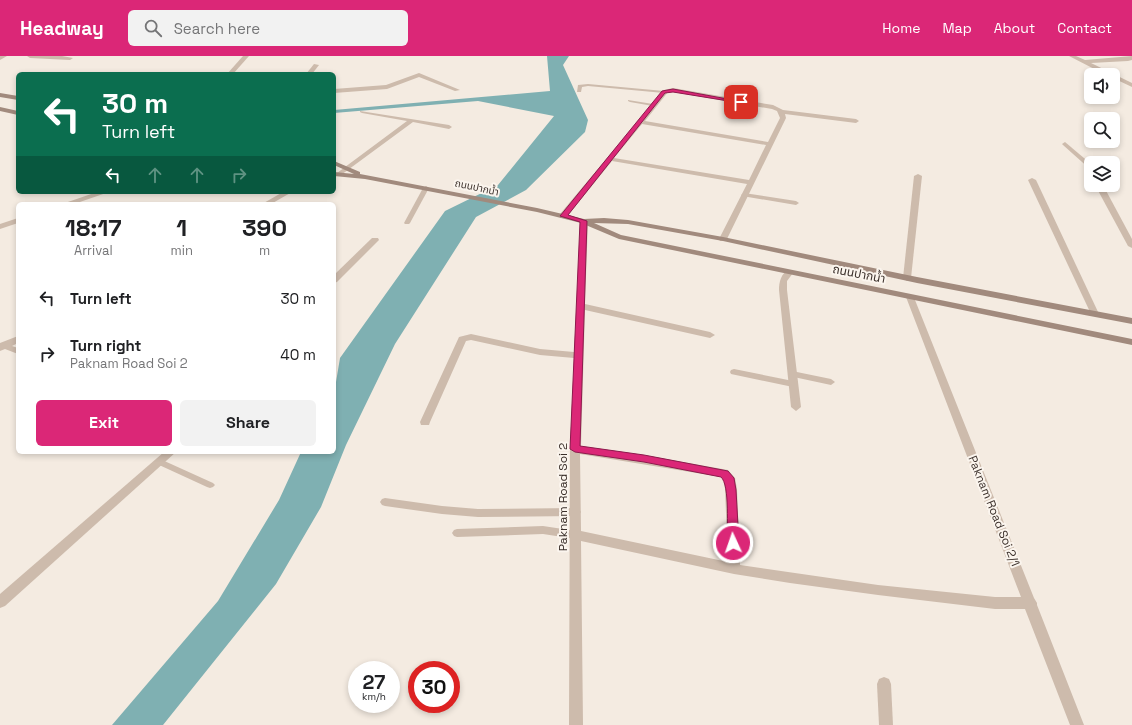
<!DOCTYPE html>
<meta charset="utf-8">
<style>
body{margin:0;font-family:"Space Grotesk","Noto Sans Thai",sans-serif;background:#f2f2f2;color:#202124;height:100vh;display:flex;flex-direction:column;font-size:15px;white-space:nowrap}
*{box-sizing:border-box;margin:0}
p{font-size:13px;color:#757577}
.icon{flex:none;width:22px;height:22px;fill:none;stroke:currentColor;stroke-width:2;stroke-linecap:round;stroke-linejoin:round}
.map{position:relative;flex:1;overflow:hidden}
.panel{position:absolute;left:16px;top:146px;width:320px;height:252px;display:flex;flex-direction:column;background:#fff;border-radius:6px;box-shadow:0 2px 6px #0003}
.panel>*{flex:none}
.guide{position:absolute;left:16px;top:16px;width:320px;height:122px;border-radius:6px;box-shadow:0 2px 6px #0003;background:#0b6e4f;color:#fff;overflow:hidden}
.buttons{position:absolute;left:1084px;top:12px;display:grid;gap:8px}
.buttons a{display:grid;place-items:center;width:36px;height:36px;border-radius:6px;background:#fff;box-shadow:0 2px 6px #0003;font-size:20px}
.speed{position:absolute;left:348px;top:605px;display:flex;gap:8px;font-size:20px;font-weight:700;text-align:center}
.speed>*{display:grid;place-content:center;width:52px;height:52px;border-radius:50%;background:#fff;box-shadow:0 2px 6px #0003;line-height:1}
.speed small{font-size:10px;font-weight:400}
.speed .limit{border:6px solid #d22;background:#fff;color:#111}
.pin{position:absolute;display:grid;place-items:center;width:34px;height:34px;color:#fff;margin:-17px;border-radius:8px;box-shadow:0 2px 6px #0006}
.me{position:absolute;width:44px;margin:-22px;rotate:357deg;stroke-linejoin:round;filter:drop-shadow(0 0 3px #0008)}
.turn{display:flex;align-items:center;gap:14px;height:84px;padding:0 20px;font-size:18px}
.turn .icon{width:52px;height:52px;stroke-width:2.5}
.turn b{display:block;font-size:28px;line-height:34px}
.lanes{display:flex;align-items:center;height:38px;padding:0 20px;background:#0003;justify-content:center;gap:20px;direction:ltr}
.lanes .off{opacity:.35}
.eta{display:flex;justify-content:space-evenly;align-items:center;height:68px;text-align:center}
.eta b{font-size:24px;font-weight:800;line-height:28px}
.action{display:flex;gap:8px;margin-top:auto;padding:8px 20px}
.action a{flex:1;height:46px;border-radius:6px;background:#db2777;color:#fff;font-size:16px;font-weight:800;line-height:46px;text-align:center}
.action a+a{background:#f2f2f2;color:#202124}
ul{padding:0;list-style:none}
li{display:flex;align-items:center;gap:12px;height:56px;padding:0 20px}
li div{flex:1}
li b{display:block;font-size:15px}
li em{font-style:normal}
header{display:flex;align-items:center;gap:24px;box-sizing:border-box;height:56px;padding:0 20px;background:#db2777;color:#fff}
header strong{font-size:19px}
nav{display:flex;gap:22px;margin-inline-start:auto;font-size:14px}
.search{width:280px;height:36px;background:#f2f2f2;display:flex;align-items:center;gap:10px;box-sizing:border-box;padding:0 14px;border-radius:6px;color:#757577;font-size:15px}
.map>svg:first-child{display:block}
.water{fill:#7fb0b2}
.lines{fill:none;stroke-linecap:round;stroke-linejoin:round}
.lane{fill:#cdbbac;fill-rule:evenodd}
.street{fill:#cdbbac;fill-rule:evenodd}
.secondary{fill:#a18a7d;fill-rule:evenodd}
.route{fill:#db2777;stroke:#8e194d}
.labels{text-anchor:middle;stroke-width:4;stroke-linejoin:round;paint-order:stroke}
.far-street-label{font-size:10px;fill:#3b302b;stroke:#fbf5ee}
.street-label{font-size:12px;fill:#3b302b;stroke:#fbf5ee}
</style>
<header>
<strong>Headway</strong>
<div class="search"><svg class="icon" aria-label="search" viewBox="0 0 24 24"><circle cx="10" cy="10" r="6"/><path d="M15 15l6 6"/></svg>Search here</div>
<nav><a>Home</a><a>Map</a><a>About</a><a>Contact</a></nav>
</header>
<div class="map">
<svg width="1132" height="669" viewBox="0 0 1132 669">
<rect width="100%" height="100%" fill="#f4ebe1"/>
<path class="water" d="M 547,0 L 569,0 L 563,9 L 588,64 L 585,76 L 526,134 L 476,161 L 395,288 L 346,389 L 321,451 L 276,528 L 163,669 L 112,669 L 218,545 L 279,444 L 301,396 L 334,396 L 334,338 L 340,302 L 445,155 L 498,129 L 554,60 L 478,45 L 334,57 L 334,54 L 550,35 Z"/>
<g class="lines">
<g class="lane">
<path d="M 588,28 L 664,35 L 666,36 L 664,37 L 588,30 L 582,31 L 581,36 L 577,36 L 578,29 Z"/>
<path d="M 628,44 L 653,48 L 655,49 L 653,50 L 630,46 L 628,45 Z"/>
<path d="M 360,55 L 449,69 L 452,71 L 449,73 L 413,66 L 341,119 L 337,119 L 337,117 L 407,65 L 362,57 L 360,56 Z"/>
<path d="M 426,130 L 429,132 L 410,167 L 409,168 L 405,168 L 404,167 L 423,132 Z"/>
<path d="M 744,137 L 796,145 L 799,147 L 796,149 L 742,140 L 741,139 Z"/>
<path d="M 734,313 L 793,325 L 797,328 L 793,331 L 731,318 L 730,316 L 731,314 Z"/>
<path d="M 792,315 L 831,323 L 835,326 L 831,329 L 789,320 L 788,318 Z"/>
<path d="M 160,403 L 213,427 L 215,429 L 213,431 L 210,432 L 207,431 L 157,408 L 156,406 L 157,404 Z"/>
<path d="M 385,442 L 442,450 L 478,453 L 576,452 L 579,453 L 581,456 L 579,459 L 576,460 L 478,461 L 442,458 L 385,450 L 382,449 L 380,446 L 382,443 Z"/>
<path d="M 543,470 L 576,475 L 579,476 L 581,479 L 579,482 L 576,483 L 543,478 L 457,481 L 454,480 L 452,477 L 454,474 L 457,473 Z"/>
</g>
<g class="street">
<path d="M 0,0 L 7,0 L 0,4 Z"/>
<path d="M 27,0 L 62,0 L 73,2 L 70,4 L 30,2 Z"/>
<path d="M 243,0 L 249,0 L 233,18 L 227,18 Z"/>
<path d="M 1069,0 L 1076,0 L 1085,4 L 1132,0 L 1132,4 L 1128,5 L 1091,7 L 1132,27 L 1132,31 L 1113,22 L 1113,19 L 1106,19 Z"/>
<path d="M 314,8 L 319,9 L 312,18 L 306,18 Z"/>
<path d="M 419,17 L 460,34 L 455,35 L 419,21 L 387,33 L 334,37 L 334,33 L 386,29 Z"/>
<path d="M 673,32 L 773,49 L 783,54 L 856,63 L 859,65 L 856,67 L 785,58 L 786,62 L 726,185 L 720,185 L 719,183 L 747,128 L 612,105 L 566,162 L 560,162 L 560,158 L 664,34 ZM 668,36 L 673,36 L 772,53 L 777,55 L 780,62 L 768,86 L 645,65 ZM 642,68 L 766,89 L 749,124 L 614,102 Z"/>
<path d="M 1065,86 L 1091,108 L 1091,114 L 1063,89 L 1062,88 Z"/>
<path d="M 918,118 L 922,120 L 911,222 L 907,225 L 903,222 L 914,120 Z"/>
<path d="M 1032,122 L 1036,124 L 1099,258 L 1098,260 L 1092,260 L 1091,258 L 1028,124 Z"/>
<path d="M 1095,129 L 1103,129 L 1132,183 L 1132,192 L 1128,190 Z"/>
<path d="M 97,136 L 109,136 L 74,148 L 62,148 Z"/>
<path d="M 283,136 L 292,136 L 271,148 L 262,148 Z"/>
<path d="M 18,162 L 18,167 L 0,173 L 0,168 Z"/>
<path d="M 581,163 L 584,163 L 588,165 L 585,248 L 710,276 L 715,279 L 710,282 L 585,254 L 581,390 L 644,399 L 728,414 L 735,422 L 737,433 L 740,509 L 878,529 L 995,541 L 1021,541 L 906,241 L 907,239 L 913,239 L 1034,542 L 1037,547 L 1037,549 L 1084,669 L 1070,669 L 1025,553 L 995,553 L 878,539 L 790,527 L 734,518 L 581,485 L 583,669 L 569,669 L 570,393 L 574,302 L 540,299 L 471,284 L 466,285 L 430,366 L 429,369 L 421,369 L 420,366 L 459,281 L 471,278 L 540,293 L 574,296 ZM 580,398 L 721,421 L 724,424 L 725,433 L 728,506 L 581,475 Z"/>
<path d="M 372,182 L 378,182 L 379,184 L 337,226 L 334,227 L 334,219 Z"/>
<path d="M 789,214 L 793,217 L 787,225 L 787,234 L 801,351 L 796,355 L 791,351 L 779,234 C 779,226 781,217 789,214 Z"/>
<path d="M 18,280 L 18,287 L 12,290 L 18,292 L 18,298 L 5,293 L 0,295 L 0,287 Z"/>
<path d="M 164,396 L 176,396 L 5,550 L 0,552 L 0,538 Z"/>
<path d="M 884,621 L 889,623 L 891,628 L 893,669 L 879,669 L 877,628 L 879,623 Z"/>
</g>
<g class="secondary">
<path d="M 0,37 L 18,40 L 18,44 L 0,41 Z"/>
<path d="M 0,51 L 18,55 L 18,59 L 0,55 Z"/>
<path d="M 334,105 L 360,116 L 360,118 L 537,152 L 584,163 L 604,162 L 628,164 L 723,181 L 917,221 L 1132,262 L 1132,268 L 917,227 L 723,185 L 628,168 L 594,167 L 621,179 L 1132,283 L 1132,289 L 619,183 L 581,167 L 537,156 L 365,123 L 334,120 L 334,116 L 354,118 L 334,109 Z"/>
</g>
</g>
<path class="route" d="M 673,33 L 744,46 L 741,47 L 673,36 L 665,37 L 568,159 L 587,165 L 580,390 L 644,399 L 728,415 L 734,422 L 736,434 L 739,487 L 737,490 L 733,492 L 729,490 L 727,487 C 727,474 730,429 721,421 L 644,406 L 575,396 L 570,393 L 580,166 L 560,160 L 662,35 Z"/>
<g class="labels">
<g class="far-street-label">
<text transform="translate(477 131) rotate(12)" y="4">ถนนปากน้ำ</text>
</g>
<g class="street-label">
<text transform="translate(859 218) rotate(11)" y="4">ถนนปากน้ำ</text>
<text transform="translate(563 441) rotate(-90)" y="4">Paknam Road Soi 2</text>
<text transform="translate(994 455) rotate(68)" y="4">Paknam Road Soi 2/1</text>
</g>
</g>
</svg>
<div class="buttons">
<a><svg class="icon" aria-label="sound" viewBox="0 0 24 24"><path d="M4 9h4l5-4v14l-5-4H4zM17 9q2 3 0 6"/></svg></a>
<a><svg class="icon" aria-label="search" viewBox="0 0 24 24"><circle cx="10" cy="10" r="6"/><path d="M15 15l6 6"/></svg></a>
<a><svg class="icon" aria-label="layers" viewBox="0 0 24 24"><path d="M12 4l9 5-9 5-9-5zM3 14l9 5 9-5"/></svg></a>
</div>
<div class="speed"><div>27<small>km/h</small></div><div class="limit">30</div></div>
<div class="pin" style="left:741px;top:46px;background:#d93025"><svg class="icon" aria-label="arrive" viewBox="0 0 24 24"><path d="M6 21V4h12l-3 4 3 4H6"/></svg></div>
<svg class="me" style="left:733px;top:487px" viewBox="-20 -20 40 40"><circle r="17" fill="#db2777" stroke="#fff" stroke-width="3"/><path d="M0-11L8 9 0 5-8 9z" fill="#fff"/></svg>
<div class="guide">
<div class="turn"><svg class="icon" aria-label="left" viewBox="0 0 24 24"><path d="M17 20v-9H6M10 6l-5 5 5 5"/></svg><div><b>30 m</b>Turn left</div></div>
<div class="lanes"><svg class="icon" aria-label="left" viewBox="0 0 24 24"><path d="M17 20v-9H6M10 6l-5 5 5 5"/></svg><svg class="icon off" aria-label="ahead" viewBox="0 0 24 24"><path d="M12 20V5M6 11l6-6 6 6"/></svg><svg class="icon off" aria-label="ahead" viewBox="0 0 24 24"><path d="M12 20V5M6 11l6-6 6 6"/></svg><svg class="icon off" aria-label="right" viewBox="0 0 24 24"><path d="M7 20v-9h11M14 6l5 5-5 5"/></svg></div>
</div>
<section class="panel">
<div class="eta">
<div><b>18:17</b><p>Arrival</p></div>
<div><b>1</b><p>min</p></div>
<div><b>390</b><p>m</p></div>
</div>
<ul>
<li><svg class="icon" aria-label="left" viewBox="0 0 24 24"><path d="M17 20v-9H6M10 6l-5 5 5 5"/></svg><div><b>Turn left</b></div><em>30 m</em></li>
<li><svg class="icon" aria-label="right" viewBox="0 0 24 24"><path d="M7 20v-9h11M14 6l5 5-5 5"/></svg><div><b>Turn right</b><p>Paknam Road Soi 2</p></div><em>40 m</em></li>
</ul>
<div class="action"><a>Exit</a><a>Share</a></div>
</section>
</div>
